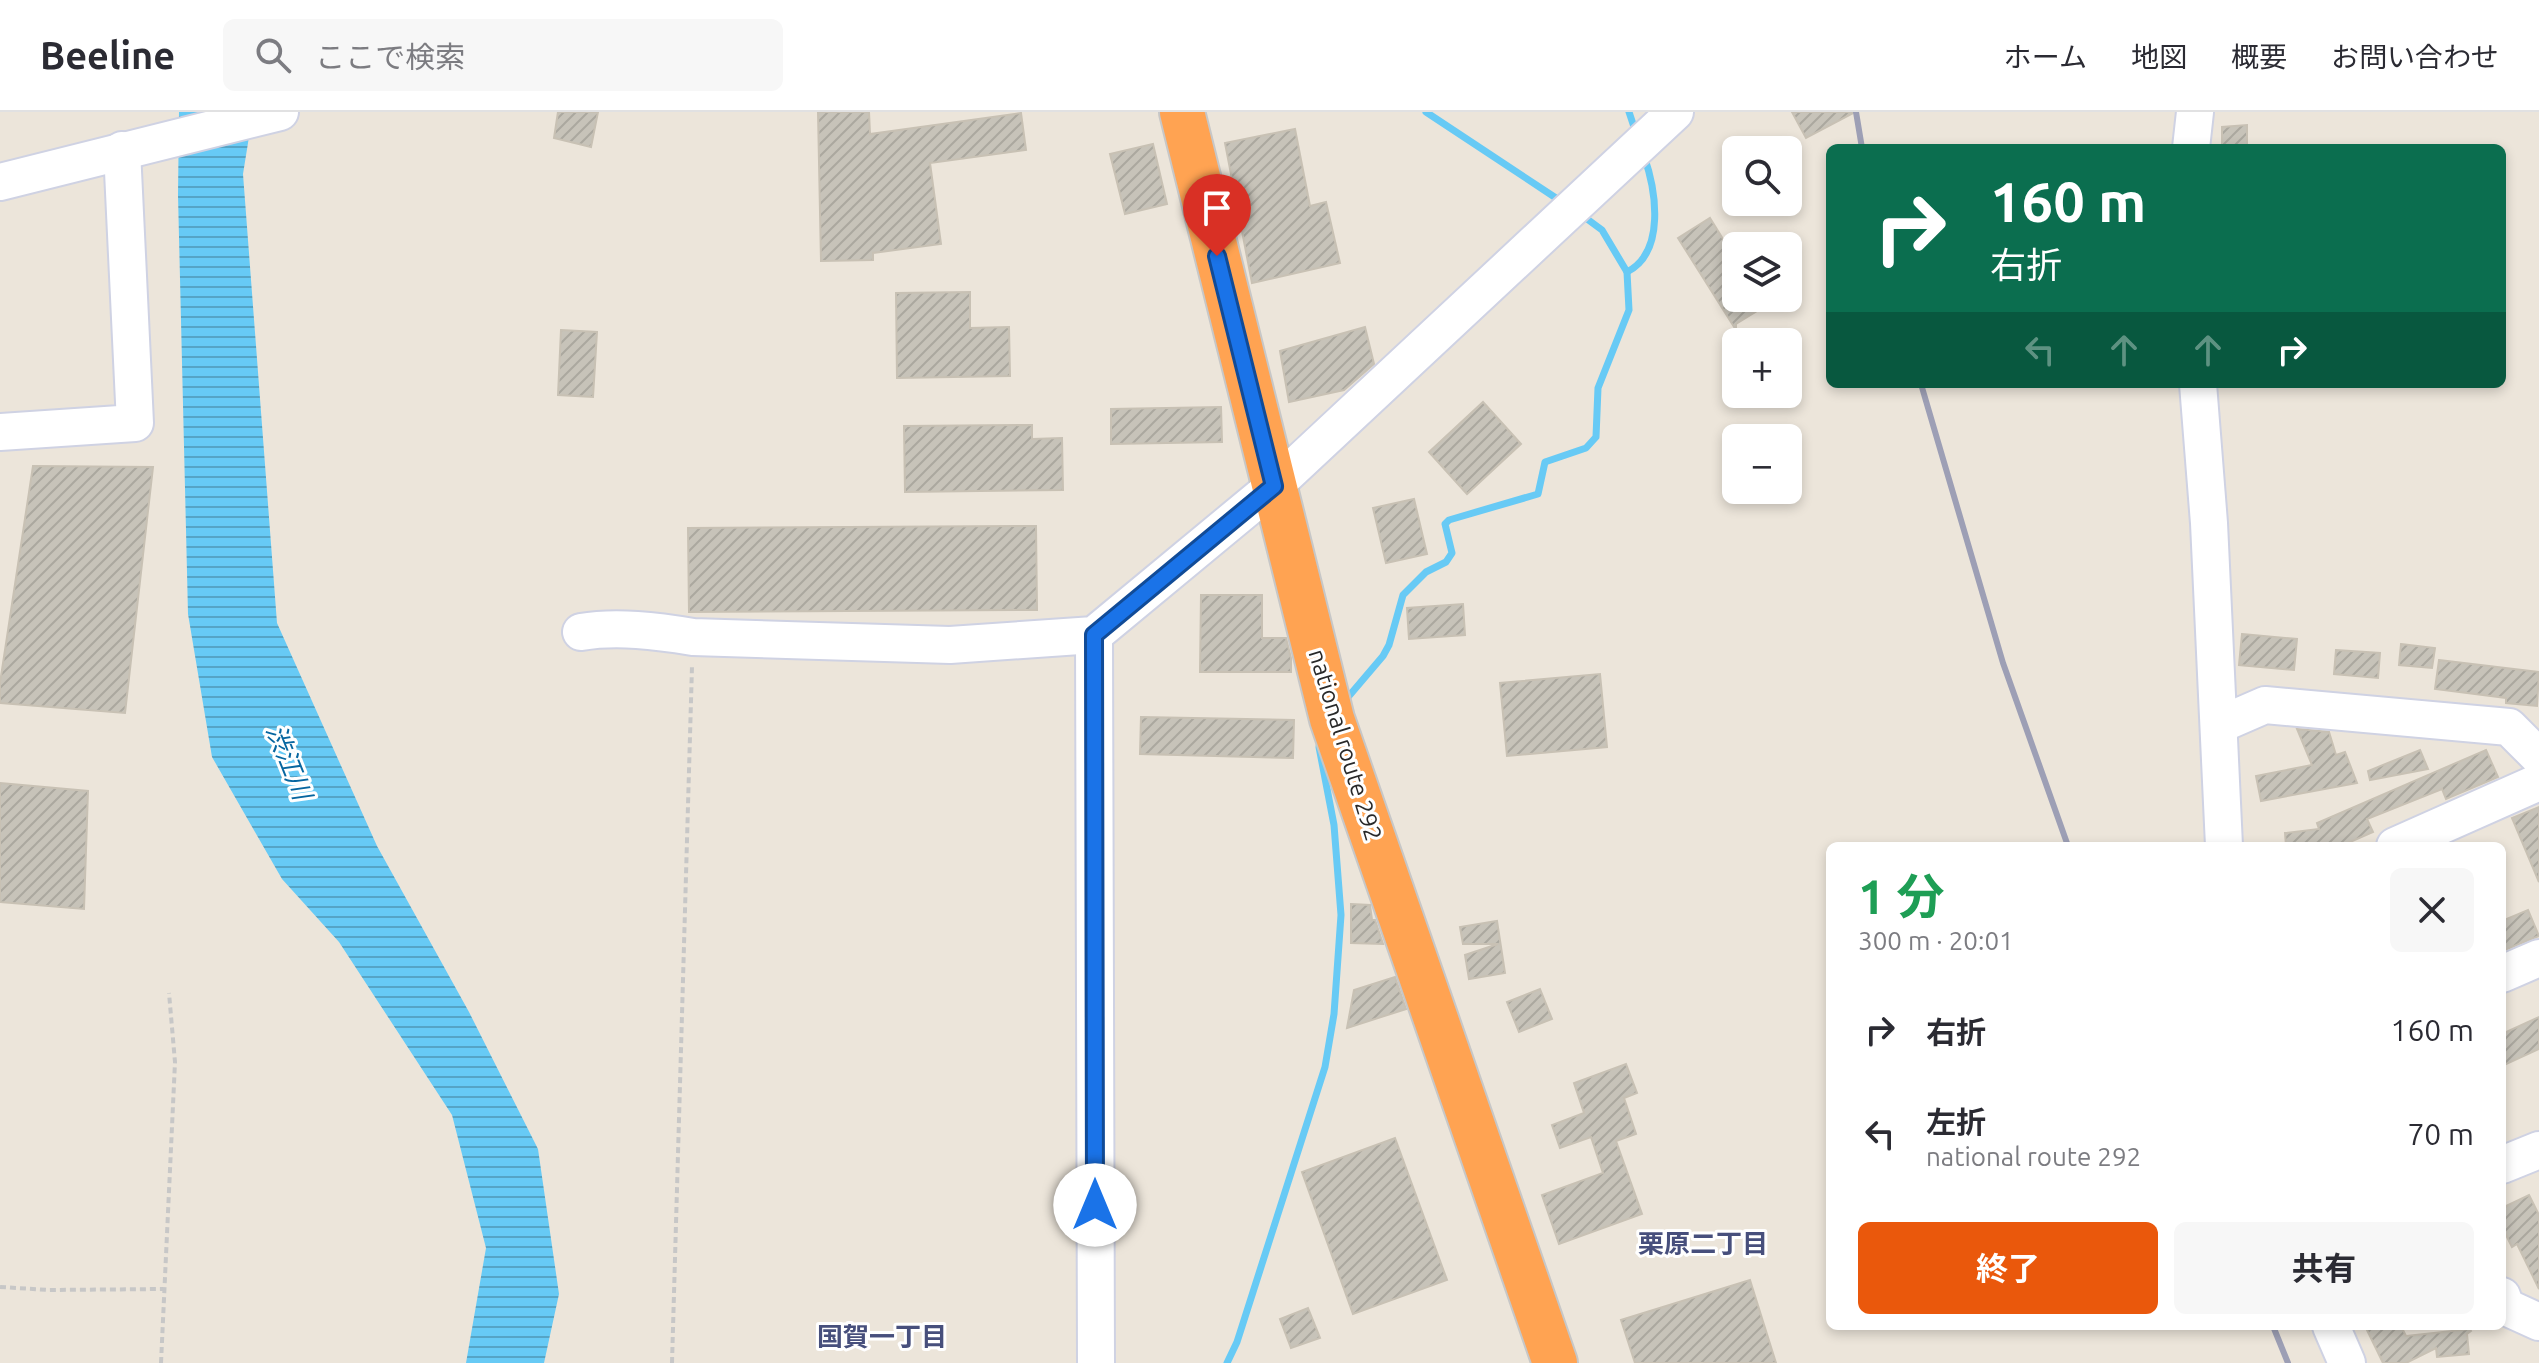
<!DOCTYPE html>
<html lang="ja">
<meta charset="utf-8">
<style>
body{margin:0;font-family:Ubuntu,"Noto Sans JP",sans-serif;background:#f7f7f7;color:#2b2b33;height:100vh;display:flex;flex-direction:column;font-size:30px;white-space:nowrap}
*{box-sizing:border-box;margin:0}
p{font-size:26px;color:#7c7c81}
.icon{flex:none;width:44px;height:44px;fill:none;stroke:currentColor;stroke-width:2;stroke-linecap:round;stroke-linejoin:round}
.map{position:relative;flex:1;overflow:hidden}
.side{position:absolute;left:1826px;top:730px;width:680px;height:488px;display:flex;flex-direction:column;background:#fff;border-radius:12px;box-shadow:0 4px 12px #0003}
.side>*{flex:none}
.banner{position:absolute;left:1826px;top:32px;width:680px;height:244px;border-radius:12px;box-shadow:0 4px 12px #0003;background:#0b6e4f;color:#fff;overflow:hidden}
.tools{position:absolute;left:1722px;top:24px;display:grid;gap:16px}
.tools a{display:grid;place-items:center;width:80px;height:80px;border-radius:12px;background:#fff;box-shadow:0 4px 12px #0003;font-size:40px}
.pin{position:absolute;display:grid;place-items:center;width:68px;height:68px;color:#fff;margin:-82px -34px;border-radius:50% 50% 50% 0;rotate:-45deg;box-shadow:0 0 8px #0007}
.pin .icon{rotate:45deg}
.me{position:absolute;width:88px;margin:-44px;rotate:0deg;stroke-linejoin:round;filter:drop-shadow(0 0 6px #0008)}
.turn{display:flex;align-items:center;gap:28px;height:168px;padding:0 32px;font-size:36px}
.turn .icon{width:104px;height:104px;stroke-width:2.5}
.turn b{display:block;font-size:56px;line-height:68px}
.lanes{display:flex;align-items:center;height:76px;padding:0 32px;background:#0003;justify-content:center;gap:40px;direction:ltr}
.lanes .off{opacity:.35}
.round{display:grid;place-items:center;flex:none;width:84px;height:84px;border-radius:12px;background:#f7f7f7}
.headline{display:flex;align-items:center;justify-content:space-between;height:136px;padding:0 32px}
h1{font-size:48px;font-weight:700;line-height:60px;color:#1e9e55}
.action{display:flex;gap:16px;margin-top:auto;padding:16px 32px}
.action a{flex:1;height:92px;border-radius:12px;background:#ea580c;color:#fff;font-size:32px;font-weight:700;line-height:92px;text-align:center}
.action a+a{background:#f7f7f7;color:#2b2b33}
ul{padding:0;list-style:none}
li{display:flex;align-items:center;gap:24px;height:104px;padding:0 32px}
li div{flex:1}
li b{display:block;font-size:30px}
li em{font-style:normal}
header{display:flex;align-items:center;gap:48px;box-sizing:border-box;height:112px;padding:0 40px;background:#fff;border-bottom:2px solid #e1e1e2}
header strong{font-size:38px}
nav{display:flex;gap:44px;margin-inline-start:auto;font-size:28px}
.search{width:560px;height:72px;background:#f7f7f7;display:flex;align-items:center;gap:20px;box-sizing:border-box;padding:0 28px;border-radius:12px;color:#7c7c81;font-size:30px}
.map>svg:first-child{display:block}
.water{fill:url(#water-rules)}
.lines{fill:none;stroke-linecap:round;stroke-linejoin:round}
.stream{stroke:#67caf5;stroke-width:7}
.building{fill:url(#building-hatch);stroke:#c8c1b4;stroke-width:2}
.minor-casing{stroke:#cfd2e3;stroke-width:40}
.highway-casing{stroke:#c7c7c7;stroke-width:48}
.path{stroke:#c7c7c7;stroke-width:4;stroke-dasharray:6 4;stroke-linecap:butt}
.minor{stroke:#fff;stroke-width:36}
.highway{stroke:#ffa352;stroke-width:44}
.rail{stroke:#9d9fb5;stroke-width:6}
.route-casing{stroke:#114b97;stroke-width:20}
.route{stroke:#1a73e8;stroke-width:14}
.labels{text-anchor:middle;stroke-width:6;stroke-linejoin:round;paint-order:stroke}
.street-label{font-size:24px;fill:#292929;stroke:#fff}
.water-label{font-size:26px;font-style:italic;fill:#0666a0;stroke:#fff}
.neighbourhood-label{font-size:26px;font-weight:bold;fill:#474f7c;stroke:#fff}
</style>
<header>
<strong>Beeline</strong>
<div class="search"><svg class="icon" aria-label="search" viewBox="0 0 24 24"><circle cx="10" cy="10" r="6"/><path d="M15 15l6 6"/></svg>ここで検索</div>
<nav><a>ホーム</a><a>地図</a><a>概要</a><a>お問い合わせ</a></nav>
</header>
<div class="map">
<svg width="2539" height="1251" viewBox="0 0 2539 1251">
<defs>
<pattern id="water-rules" width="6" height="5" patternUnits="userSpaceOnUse" patternTransform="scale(2)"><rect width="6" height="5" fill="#67caf5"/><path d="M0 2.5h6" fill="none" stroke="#55a4c6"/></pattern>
<pattern id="building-hatch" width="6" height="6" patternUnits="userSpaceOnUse" patternTransform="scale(2)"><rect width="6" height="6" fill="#c7c3b9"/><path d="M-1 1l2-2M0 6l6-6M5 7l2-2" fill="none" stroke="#aba89f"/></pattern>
</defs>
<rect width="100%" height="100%" fill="#ece5da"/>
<path class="water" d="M 179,0 L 253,0 L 243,62 L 277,511 L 377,734 L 469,900 L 538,1037 L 559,1182 L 544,1251 L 466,1251 L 486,1136 L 452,1003 L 339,830 L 282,767 L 212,645 L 188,502 L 178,83 Z"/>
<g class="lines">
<g class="stream">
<path d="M 1426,0 L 1562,90"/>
<path d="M 1629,0 L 1636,21"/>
<path d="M 1627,160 C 1666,140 1656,78 1644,44"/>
<path d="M 1343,591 L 1383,544 L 1389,533 L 1403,483 L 1426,460 L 1446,450 L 1452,441 L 1445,412 L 1449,408 L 1538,382 L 1545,350 L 1586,336 L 1596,325 L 1598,276 L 1629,198 L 1627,160 L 1602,118 L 1579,101"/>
<path d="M 1227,1251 L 1237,1230 L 1325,955 L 1334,902 L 1341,803 L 1334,713 L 1319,635 L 1320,628"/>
</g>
</g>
<g class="building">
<path d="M 558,0 L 598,0 L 591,35 L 554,26 Z"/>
<path d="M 818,0 L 869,0 L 870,22 L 1021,1 L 1026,38 L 930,51 L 941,132 L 873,141 L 873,148 L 821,149 Z"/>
<path d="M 1792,0 L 1855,0 L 1806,26 Z"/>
<path d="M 2247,13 L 2247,36 L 2222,36 L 2222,15 Z"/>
<path d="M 1295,17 L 1310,94 L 1326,90 L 1340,151 L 1252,171 L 1225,31 Z"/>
<path d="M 1153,32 L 1167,92 L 1125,102 L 1110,42 Z"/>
<path d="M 1710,106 L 1736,148 L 1736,186 L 1778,186 L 1736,212 L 1736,218 L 1678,126 Z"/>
<path d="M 970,180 L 970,216 L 1009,215 L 1010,264 L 897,266 L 896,181 Z"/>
<path d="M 1365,215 L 1374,252 L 1344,278 L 1289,290 L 1280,239 Z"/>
<path d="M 561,218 L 597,220 L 593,285 L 558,283 Z"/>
<path d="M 1483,290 L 1521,332 L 1467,382 L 1429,340 Z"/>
<path d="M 1221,295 L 1222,330 L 1111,332 L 1111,297 Z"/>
<path d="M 1032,313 L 1032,327 L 1062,326 L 1063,378 L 905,380 L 904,314 Z"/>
<path d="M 33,354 L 153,355 L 125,601 L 0,591 L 0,571 Z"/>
<path d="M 1414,387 L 1427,442 L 1386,451 L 1373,396 Z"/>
<path d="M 1036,414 L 1037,498 L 689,500 L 688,416 Z"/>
<path d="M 1201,483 L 1262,483 L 1262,526 L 1286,526 L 1291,546 L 1291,560 L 1200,560 Z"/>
<path d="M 1463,492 L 1465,523 L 1409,527 L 1407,496 Z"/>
<path d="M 2242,522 L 2297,527 L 2294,558 L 2239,553 Z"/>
<path d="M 2401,532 L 2435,536 L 2432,556 L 2399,553 Z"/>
<path d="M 2336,538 L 2380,541 L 2378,566 L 2334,562 Z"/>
<path d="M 2439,548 L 2539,560 L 2537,594 L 2506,591 L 2506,586 L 2435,577 Z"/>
<path d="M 1600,562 L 1607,635 L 1507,644 L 1500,571 Z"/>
<path d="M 1141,605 L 1294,608 L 1293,646 L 1140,642 Z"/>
<path d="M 2297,617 L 2329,620 L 2336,643 L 2345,640 L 2357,671 L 2261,689 L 2256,664 L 2312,653 Z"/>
<path d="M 2420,638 L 2428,657 L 2370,668 L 2368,659 Z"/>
<path d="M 2486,638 L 2498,665 L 2446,687 L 2442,677 L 2367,707 L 2373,720 L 2341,734 L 2286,734 L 2285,721 L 2319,717 L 2317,711 Z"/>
<path d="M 0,671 L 88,679 L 84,797 L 0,790 Z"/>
<path d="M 2539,695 L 2539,770 L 2512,706 Z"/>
<path d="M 1351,792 L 1370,793 L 1372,808 L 1375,808 L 1383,832 L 1351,831 Z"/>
<path d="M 2528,798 L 2539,824 L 2502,839 L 2502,809 Z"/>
<path d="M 1497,809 L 1505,861 L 1469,867 L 1465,843 L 1498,832 L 1463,832 L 1460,815 Z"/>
<path d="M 1395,865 L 1406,897 L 1347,916 L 1354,878 Z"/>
<path d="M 1540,877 L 1552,907 L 1519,920 L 1507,890 Z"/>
<path d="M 2539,905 L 2539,937 L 2502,954 L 2502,922 Z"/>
<path d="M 1626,952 L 1637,981 L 1624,986 L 1636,1022 L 1616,1029 L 1642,1102 L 1559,1132 L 1542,1083 L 1603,1061 L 1591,1025 L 1560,1036 L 1552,1013 L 1584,1001 L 1574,971 Z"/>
<path d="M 1395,1026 L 1447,1168 L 1353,1202 L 1302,1060 Z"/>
<path d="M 2529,1083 L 2539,1103 L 2539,1177 L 2517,1132 L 2512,1135 L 2502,1115 L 2502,1096 Z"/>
<path d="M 1750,1168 L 1776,1251 L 1635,1251 L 1621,1208 Z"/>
<path d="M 1308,1196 L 1320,1226 L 1291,1236 L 1280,1207 Z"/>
<path d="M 2365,1214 L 2401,1214 L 2406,1224 L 2470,1217 L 2471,1219 L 2467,1222 L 2469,1242 L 2437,1245 L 2436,1236 L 2406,1251 L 2383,1251 Z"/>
</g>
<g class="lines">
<defs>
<g id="minor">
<path d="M 2191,36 L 2195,0"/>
<path d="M 0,70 L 280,0"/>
<path d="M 2198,272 L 2209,411 L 2224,734"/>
<path d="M 0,320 L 135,311 L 122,38"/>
<path d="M 581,520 C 617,514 657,519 693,525 L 950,533 L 1094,523 L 1274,374 L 1675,0"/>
<path d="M 1094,523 L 1096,1251"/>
<path d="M 2219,613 L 2265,593 L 2509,615 L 2539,645"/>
<path d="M 2395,734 L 2539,670"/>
<path d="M 2502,862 L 2539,846"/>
<path d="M 2502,1053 L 2539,1038"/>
<path d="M 2502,1184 L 2506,1195 L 2539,1210"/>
<path d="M 2331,1214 L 2347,1251"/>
</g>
<path id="highway" d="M 1182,0 L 1332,607 L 1555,1251"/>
</defs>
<use href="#minor" class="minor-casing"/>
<use href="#highway" class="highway-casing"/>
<g class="path">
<path d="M 0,1175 L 49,1178 L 163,1177"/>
<path d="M 161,1251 L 175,950 L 169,881"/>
<path d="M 672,1251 L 692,554"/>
</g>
<use href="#minor" class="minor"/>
<use href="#highway" class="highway"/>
<g class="rail">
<path d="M 1856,0 L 1862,36"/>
<path d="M 1921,272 L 2003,551 L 2068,734"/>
<path d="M 2273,1214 L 2288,1251"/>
</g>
</g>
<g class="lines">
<defs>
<path id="route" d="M 1095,1093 L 1094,523 L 1274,374 L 1217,144"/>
</defs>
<use href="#route" class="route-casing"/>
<use href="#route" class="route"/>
</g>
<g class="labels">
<g class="street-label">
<text transform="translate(1345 633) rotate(73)" y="8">national route 292</text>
</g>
<g class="water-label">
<text transform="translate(289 650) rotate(68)" y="9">渋江川</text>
</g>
<g class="neighbourhood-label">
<text x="1703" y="1141">栗原二丁目</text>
<text x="882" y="1234">国賀一丁目</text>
</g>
</g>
</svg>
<div class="tools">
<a><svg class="icon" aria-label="search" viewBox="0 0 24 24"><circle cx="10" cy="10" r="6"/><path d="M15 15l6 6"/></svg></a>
<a><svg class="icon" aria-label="layers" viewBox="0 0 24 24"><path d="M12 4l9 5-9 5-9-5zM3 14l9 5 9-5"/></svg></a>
<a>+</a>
<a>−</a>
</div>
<div class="pin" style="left:1217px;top:144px;background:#d93025"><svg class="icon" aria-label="arrive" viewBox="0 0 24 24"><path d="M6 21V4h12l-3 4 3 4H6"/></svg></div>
<svg class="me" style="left:1095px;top:1093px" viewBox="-20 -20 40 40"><circle r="19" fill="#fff"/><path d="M0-13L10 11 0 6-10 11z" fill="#1a73e8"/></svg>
<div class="banner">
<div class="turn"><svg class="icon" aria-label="right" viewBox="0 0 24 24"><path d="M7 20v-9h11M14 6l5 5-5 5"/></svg><div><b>160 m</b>右折</div></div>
<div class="lanes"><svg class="icon off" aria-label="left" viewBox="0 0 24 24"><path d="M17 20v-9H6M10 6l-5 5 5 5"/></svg><svg class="icon off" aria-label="ahead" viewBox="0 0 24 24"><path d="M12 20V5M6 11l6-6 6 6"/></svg><svg class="icon off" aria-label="ahead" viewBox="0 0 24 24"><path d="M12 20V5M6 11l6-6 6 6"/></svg><svg class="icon" aria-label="right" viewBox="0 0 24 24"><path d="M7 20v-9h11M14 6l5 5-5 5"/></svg></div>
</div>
<section class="side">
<div class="headline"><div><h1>1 分</h1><p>300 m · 20:01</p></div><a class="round"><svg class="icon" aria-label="close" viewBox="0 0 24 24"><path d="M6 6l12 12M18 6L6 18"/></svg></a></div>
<ul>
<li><svg class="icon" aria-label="right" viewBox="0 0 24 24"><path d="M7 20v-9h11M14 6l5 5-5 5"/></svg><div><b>右折</b></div><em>160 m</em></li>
<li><svg class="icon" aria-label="left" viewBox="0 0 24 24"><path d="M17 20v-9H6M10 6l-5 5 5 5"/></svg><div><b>左折</b><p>national route 292</p></div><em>70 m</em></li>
</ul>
<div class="action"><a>終了</a><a>共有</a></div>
</section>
</div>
